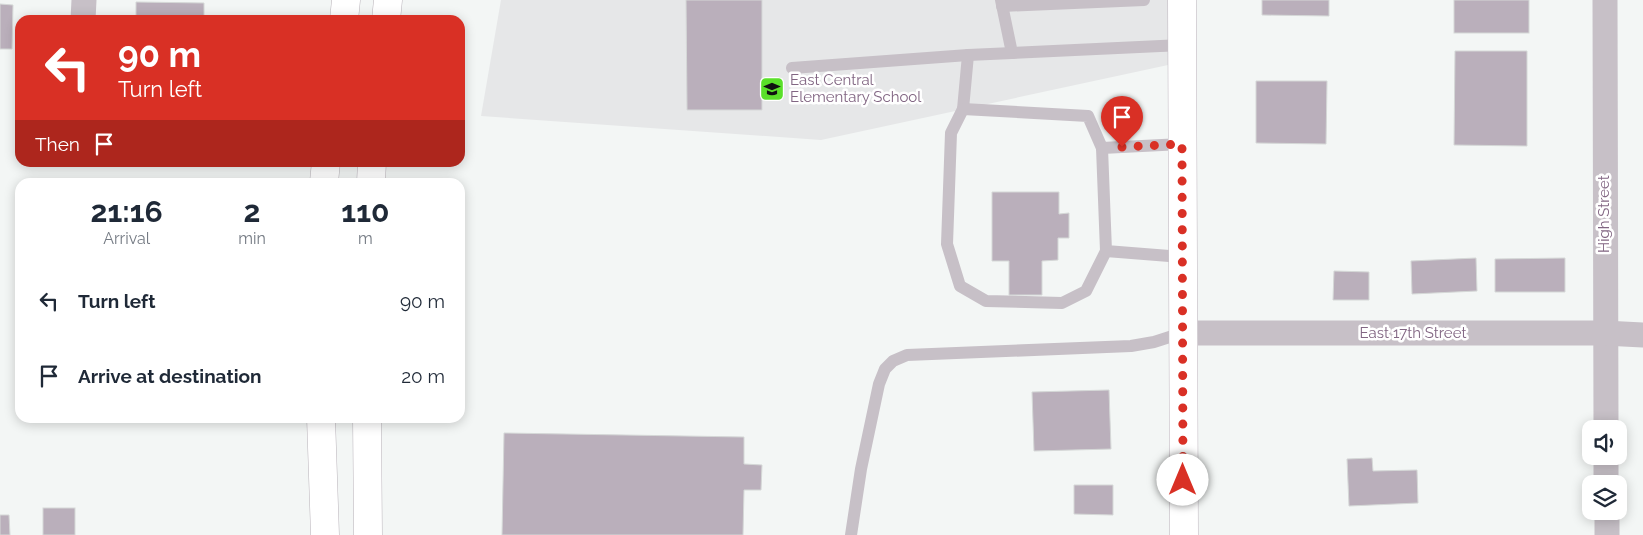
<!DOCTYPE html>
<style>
body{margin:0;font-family:Raleway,sans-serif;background:#f6f6f7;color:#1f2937;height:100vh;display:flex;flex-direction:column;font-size:19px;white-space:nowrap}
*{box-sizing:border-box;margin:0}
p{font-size:16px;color:#747a83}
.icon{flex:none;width:28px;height:28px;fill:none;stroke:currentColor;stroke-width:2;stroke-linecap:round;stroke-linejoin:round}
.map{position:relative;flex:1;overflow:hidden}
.side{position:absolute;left:15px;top:178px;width:450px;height:245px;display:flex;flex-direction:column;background:#fff;border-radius:15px;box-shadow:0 2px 12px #0003}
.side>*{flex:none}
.guide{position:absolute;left:15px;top:15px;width:450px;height:152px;border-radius:15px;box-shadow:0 2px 12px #0003;background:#d93025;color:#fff;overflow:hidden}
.fabs{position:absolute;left:1582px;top:420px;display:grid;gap:10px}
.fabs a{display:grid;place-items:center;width:45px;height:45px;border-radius:10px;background:#fff;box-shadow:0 2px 12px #0003;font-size:25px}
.pin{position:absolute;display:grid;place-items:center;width:42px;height:42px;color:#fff;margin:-51px -21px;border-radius:50% 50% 50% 0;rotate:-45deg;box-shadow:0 0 5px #0007}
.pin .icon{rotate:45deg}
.me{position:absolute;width:55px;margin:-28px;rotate:0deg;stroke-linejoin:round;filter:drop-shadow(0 0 4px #0008)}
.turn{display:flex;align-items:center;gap:18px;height:105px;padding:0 20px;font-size:22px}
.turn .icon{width:65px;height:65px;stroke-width:2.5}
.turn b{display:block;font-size:35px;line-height:42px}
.then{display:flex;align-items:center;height:48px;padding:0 20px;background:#0003;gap:10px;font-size:19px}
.eta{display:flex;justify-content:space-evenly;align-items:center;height:85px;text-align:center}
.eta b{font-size:30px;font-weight:700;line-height:35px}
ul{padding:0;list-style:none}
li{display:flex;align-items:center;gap:15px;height:75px;padding:0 20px}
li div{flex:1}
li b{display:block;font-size:19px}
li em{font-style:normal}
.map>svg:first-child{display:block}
.built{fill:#e6e7e8}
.building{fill:#baafbb;stroke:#d5d8d7}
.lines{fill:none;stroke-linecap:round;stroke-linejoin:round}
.secondary-casing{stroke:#bdb4bd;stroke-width:29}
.motorway-casing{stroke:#b9b3ba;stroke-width:29}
.service{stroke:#c7c0c7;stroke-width:12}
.minor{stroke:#c7c0c7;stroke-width:25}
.secondary{stroke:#fff;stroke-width:28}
.motorway{stroke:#fff;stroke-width:28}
.route{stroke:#d93025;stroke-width:9;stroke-dasharray:0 16.2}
.labels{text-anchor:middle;stroke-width:5;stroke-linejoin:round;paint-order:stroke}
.poi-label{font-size:15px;fill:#826683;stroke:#fff;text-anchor:start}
.street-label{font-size:15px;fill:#826683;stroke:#fff}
</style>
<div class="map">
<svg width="1643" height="535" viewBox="0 0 1643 535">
<rect width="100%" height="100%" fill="#f3f6f5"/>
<path class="built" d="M 501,0 L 1182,0 L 1182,62 L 821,140 L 481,116 Z"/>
<g class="building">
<path d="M 686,0 L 762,0 L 762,110 L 687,110 Z"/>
<path d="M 1262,0 L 1329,0 L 1329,16 L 1262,15 Z"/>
<rect x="1454" y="0" width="75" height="33"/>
<path d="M 136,2 L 204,3 L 204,20 L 136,20 Z"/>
<path d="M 0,4 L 13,5 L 12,49 L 0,49 Z"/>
<path d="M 1455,51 L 1527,51 L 1527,146 L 1454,145 Z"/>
<path d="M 1256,81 L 1327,81 L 1326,144 L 1256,143 Z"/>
<path d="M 992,192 L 1059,192 L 1059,214 L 1069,213 L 1069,238 L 1058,238 L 1058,260 L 1042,261 L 1042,295 L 1009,295 L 1009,261 L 992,261 Z"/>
<path d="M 1476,258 L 1477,291 L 1412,294 L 1411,261 Z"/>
<path d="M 1565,258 L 1565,292 L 1495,292 L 1495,259 Z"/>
<path d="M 1334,271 L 1369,272 L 1369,300 L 1333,300 Z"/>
<path d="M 1109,390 L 1111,449 L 1034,451 L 1032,392 Z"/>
<path d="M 504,433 L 744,437 L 744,464 L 762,465 L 761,490 L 744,490 L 743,535 L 502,535 Z"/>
<path d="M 1372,458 L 1373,471 L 1417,470 L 1418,503 L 1349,506 L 1347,459 Z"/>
<path d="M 1074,485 L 1113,485 L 1113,515 L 1074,514 Z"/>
<rect x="43" y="508" width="32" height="27"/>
<path d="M 0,515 L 9,515 L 10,535 L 0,535 Z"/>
</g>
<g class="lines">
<defs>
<path id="secondary" d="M 1182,0 L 1184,535"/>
<g id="motorway">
<path d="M 344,20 L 346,0"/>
<path d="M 386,20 L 388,0"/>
<path d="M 324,182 L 326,162"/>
<path d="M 371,182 L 372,162"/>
<path d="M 321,418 L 325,535"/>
<path d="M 367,418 L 368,535"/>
</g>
</defs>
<use href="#secondary" class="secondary-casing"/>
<use href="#motorway" class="motorway-casing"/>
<g class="service">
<path d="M 1001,0 L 1012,53"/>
<path d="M 1002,6 L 1144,0"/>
<path d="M 968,55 L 963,109 L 951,133 L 947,244 L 960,286 L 986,301 L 1062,303 L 1086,291 L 1106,251"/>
<path d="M 792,68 L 968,55 L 1182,45"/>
<path d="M 963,109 L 1088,116 L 1102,148"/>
<path d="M 1182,257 L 1106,251 L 1102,148 L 1182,144"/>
<path d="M 851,535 L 861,469 L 879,384 L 885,369 L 893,361 L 907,355 L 1131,346 L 1154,342 L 1182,333"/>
</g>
<g class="minor">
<path d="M 1605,0 L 1606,429"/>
<path d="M 83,20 L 84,0"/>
<path d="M 1182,333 L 1604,333 L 1643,335"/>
<path d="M 1606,456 L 1606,484"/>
<path d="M 1607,511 L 1607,535"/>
</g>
<use href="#secondary" class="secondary"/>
<use href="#motorway" class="motorway"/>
</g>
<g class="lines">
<path class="route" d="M 1122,147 L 1182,144 L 1183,480"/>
</g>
<defs>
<symbol id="school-square" viewBox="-11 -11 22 22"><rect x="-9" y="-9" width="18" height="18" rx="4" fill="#5ae029" stroke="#fff"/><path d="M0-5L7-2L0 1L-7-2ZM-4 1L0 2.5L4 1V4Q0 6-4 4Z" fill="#111"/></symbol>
</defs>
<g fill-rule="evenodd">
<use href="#school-square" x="758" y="75" width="28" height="28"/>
</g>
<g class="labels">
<g class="poi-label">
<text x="790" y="85">East Central<tspan x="790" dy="17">Elementary School</tspan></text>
</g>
<g class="street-label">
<text transform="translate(1604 214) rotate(-90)" y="5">High Street</text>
<text x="1413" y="338">East 17th Street</text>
</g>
</g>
</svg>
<div class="fabs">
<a><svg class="icon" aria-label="sound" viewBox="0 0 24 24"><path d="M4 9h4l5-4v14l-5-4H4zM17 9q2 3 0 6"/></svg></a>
<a><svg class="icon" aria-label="layers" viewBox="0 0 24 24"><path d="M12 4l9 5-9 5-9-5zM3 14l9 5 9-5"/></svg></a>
</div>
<div class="pin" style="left:1122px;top:147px;background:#d93025"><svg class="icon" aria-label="arrive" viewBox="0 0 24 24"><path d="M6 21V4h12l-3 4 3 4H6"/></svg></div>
<svg class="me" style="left:1183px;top:480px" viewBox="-20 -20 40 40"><circle r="19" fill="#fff"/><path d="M0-13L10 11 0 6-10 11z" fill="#d93025"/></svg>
<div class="guide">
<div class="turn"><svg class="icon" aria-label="left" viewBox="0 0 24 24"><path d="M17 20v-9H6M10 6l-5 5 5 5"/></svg><div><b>90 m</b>Turn left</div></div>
<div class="then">Then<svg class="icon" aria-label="arrive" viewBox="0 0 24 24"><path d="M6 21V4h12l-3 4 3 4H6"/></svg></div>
</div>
<section class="side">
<div class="eta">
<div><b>21:16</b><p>Arrival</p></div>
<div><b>2</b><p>min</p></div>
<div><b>110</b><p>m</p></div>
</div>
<ul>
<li><svg class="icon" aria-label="left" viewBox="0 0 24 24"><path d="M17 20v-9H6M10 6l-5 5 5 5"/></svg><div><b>Turn left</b></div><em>90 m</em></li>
<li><svg class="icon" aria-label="arrive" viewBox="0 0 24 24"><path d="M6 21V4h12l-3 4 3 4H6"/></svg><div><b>Arrive at destination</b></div><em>20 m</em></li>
</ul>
</section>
</div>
